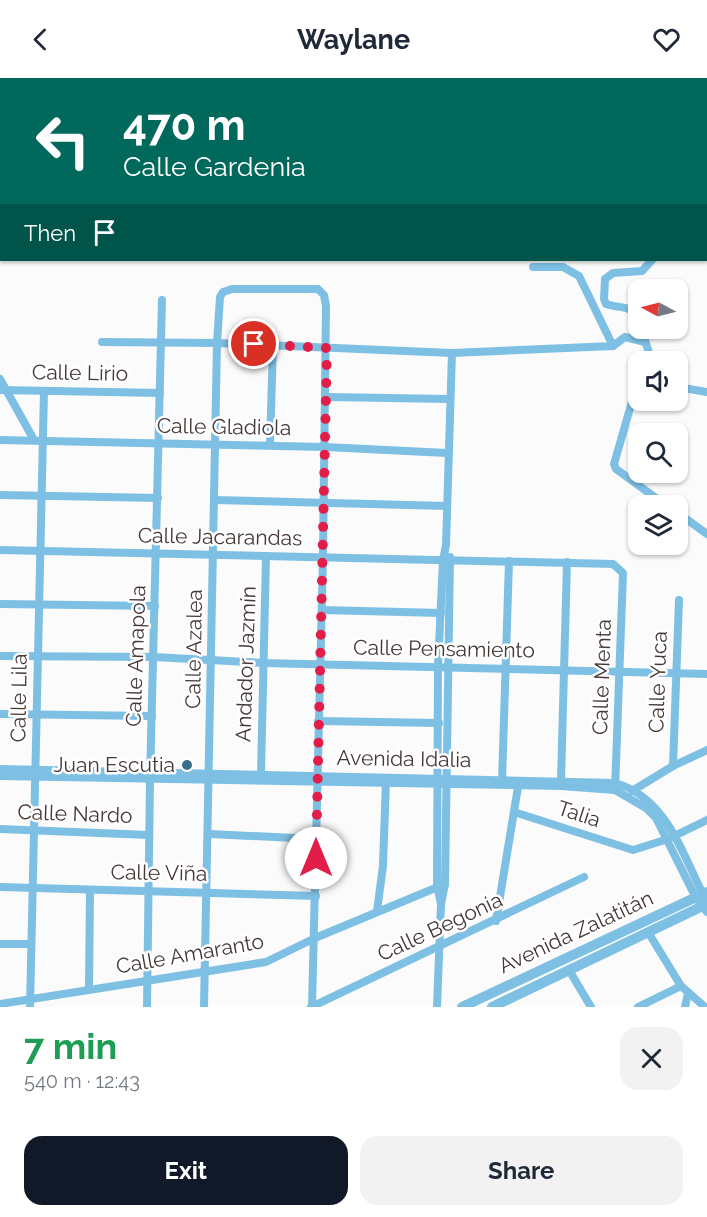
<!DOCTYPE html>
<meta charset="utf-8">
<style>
body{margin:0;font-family:Raleway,sans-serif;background:#f2f2f3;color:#1f2937;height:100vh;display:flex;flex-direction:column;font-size:22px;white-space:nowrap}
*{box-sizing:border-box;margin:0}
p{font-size:20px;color:#747a83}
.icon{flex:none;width:33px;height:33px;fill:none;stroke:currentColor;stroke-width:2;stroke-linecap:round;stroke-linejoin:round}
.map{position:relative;height:929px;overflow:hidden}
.drawer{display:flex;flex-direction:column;background:#fff;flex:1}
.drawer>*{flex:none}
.hud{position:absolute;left:0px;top:0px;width:708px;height:183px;box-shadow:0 2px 4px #0004;background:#00695c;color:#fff;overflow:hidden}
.needle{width:39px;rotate:277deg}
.fabs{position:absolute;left:628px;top:201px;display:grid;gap:12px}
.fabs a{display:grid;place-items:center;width:60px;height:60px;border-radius:12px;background:#fff;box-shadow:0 2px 4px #0004;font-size:30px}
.pin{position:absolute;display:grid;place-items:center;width:51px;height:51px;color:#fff;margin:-26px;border:3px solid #fff;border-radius:50%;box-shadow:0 2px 6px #0007}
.me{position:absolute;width:66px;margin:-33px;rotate:0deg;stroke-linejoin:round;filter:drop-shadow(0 0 4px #0008)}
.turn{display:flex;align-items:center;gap:21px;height:126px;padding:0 24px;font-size:27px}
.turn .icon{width:78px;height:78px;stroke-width:2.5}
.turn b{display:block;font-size:42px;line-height:51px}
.then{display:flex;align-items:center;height:57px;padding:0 24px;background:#0003;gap:12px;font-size:22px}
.round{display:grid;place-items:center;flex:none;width:63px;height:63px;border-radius:18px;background:#f2f2f3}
.head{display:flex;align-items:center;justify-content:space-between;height:102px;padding:0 24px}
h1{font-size:36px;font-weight:700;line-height:45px;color:#1e9e55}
.cta{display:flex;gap:12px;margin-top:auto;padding:12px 24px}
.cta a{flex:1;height:69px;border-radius:18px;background:#111827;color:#fff;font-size:24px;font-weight:700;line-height:69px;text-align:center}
.cta a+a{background:#f2f2f3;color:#1f2937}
header{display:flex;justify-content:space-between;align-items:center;height:78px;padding:0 24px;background:#fff;font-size:27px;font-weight:700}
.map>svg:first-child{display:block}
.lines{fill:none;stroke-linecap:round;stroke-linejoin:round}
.minor{stroke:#7ec0e4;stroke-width:8}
.tertiary{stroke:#7ec0e4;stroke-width:10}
.route{stroke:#e11d48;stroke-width:10;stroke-dasharray:0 18}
.poi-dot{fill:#396e8a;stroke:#fff;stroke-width:2}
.labels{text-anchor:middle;stroke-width:5;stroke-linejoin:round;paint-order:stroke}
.street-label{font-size:21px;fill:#453837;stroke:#fff}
.poi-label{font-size:21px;fill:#453837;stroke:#fff;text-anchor:end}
</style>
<header><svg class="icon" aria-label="back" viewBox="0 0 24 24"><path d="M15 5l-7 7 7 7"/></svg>Waylane<svg class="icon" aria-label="heart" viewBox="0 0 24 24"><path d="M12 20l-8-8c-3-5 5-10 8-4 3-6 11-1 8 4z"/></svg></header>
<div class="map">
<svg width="707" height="929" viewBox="0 0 707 929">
<rect width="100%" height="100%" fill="#fbfbfb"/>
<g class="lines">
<g class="minor">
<path d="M 209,0 L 210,2"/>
<path d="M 605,2 L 606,0"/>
<path d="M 688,2 L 688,0"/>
<path d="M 639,243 C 633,226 620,231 606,226 L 604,221 L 605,201 L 613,195 L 642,193 L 652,182"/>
<path d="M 641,250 L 652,284"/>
<path d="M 102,264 L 217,265 L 452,275 L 613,268 L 579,198 L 563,189 L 533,189"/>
<path d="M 613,268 L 625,259 L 645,264"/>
<path d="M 0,301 L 34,362"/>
<path d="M 637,306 L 614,386 L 616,391 L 667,428"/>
<path d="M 678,309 L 707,314"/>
<path d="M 0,312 L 160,315"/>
<path d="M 326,319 L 449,321"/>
<path d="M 0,362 L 326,369 L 447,375"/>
<path d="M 270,367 L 273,267"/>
<path d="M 0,417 L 158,420"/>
<path d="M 214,422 L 447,428"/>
<path d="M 678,435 L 707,456"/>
<path d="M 0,472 L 613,486 L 623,495 L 615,712"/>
<path d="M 0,526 L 155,528"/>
<path d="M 322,532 L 441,535"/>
<path d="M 0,578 L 154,579 L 264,585 L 707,596"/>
<path d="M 0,636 L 152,638"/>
<path d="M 318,643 L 439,645"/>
<path d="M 673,688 L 679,522"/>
<path d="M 0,691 L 615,705 C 669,720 683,780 707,824"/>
<path d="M 261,695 L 266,478"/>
<path d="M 0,698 L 561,708 L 615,712 L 646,730 L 656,740 L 696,820 L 707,834"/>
<path d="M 561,702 L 567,484"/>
<path d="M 502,704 L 509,483"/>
<path d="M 632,713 L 673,688 L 707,672"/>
<path d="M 514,734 L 633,772 L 668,761 L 707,742"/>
<path d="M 0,751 L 149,757"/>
<path d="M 209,756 L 316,761"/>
<path d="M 0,809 L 316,818"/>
<path d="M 441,826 L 437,807 L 438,588 L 443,482 L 446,467 L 452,275"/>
<path d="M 377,833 L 383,788 L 386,702"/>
<path d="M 496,843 L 518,709"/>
<path d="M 648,854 L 681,908 L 705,929"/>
<path d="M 0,866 L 31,866"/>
<path d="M 569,892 L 591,929"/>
<path d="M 89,911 L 90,812"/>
<path d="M 0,926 L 266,884 L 315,860 L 445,806"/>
<path d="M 30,929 L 44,313"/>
<path d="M 147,929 L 150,702 L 162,222"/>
<path d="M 204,929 L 217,265 L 220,219 L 223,214 L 232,211 L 318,211 L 324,217 L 326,228 L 323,479 L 312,929"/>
<path d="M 311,929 L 584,799"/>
<path d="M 437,929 L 441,826 L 445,806 L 450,479"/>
<path d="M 638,929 L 681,908"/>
<path d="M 685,929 L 688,915"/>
</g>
<g class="tertiary">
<path d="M 462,929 L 707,814"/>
<path d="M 492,929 L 707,826"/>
</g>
</g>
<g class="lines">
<path class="route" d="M 254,266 L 327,270 L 316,780"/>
</g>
<circle class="poi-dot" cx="187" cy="687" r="6"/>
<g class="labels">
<g class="street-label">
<text transform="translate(80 295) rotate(1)" y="7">Calle Lirio</text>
<text transform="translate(224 349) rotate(1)" y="7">Calle Gladiola</text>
<text transform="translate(220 459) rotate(1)" y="7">Calle Jacarandas</text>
<text transform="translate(194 571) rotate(-89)" y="7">Calle Azalea</text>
<text transform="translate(444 571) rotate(1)" y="7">Calle Pensamiento</text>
<text transform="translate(136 578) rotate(-88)" y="7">Calle Amapola</text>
<text transform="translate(246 586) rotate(-88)" y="7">Andador Jazmín</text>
<text transform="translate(602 599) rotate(-88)" y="7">Calle Menta</text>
<text transform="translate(658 604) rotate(-88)" y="7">Calle Yuca</text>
<text transform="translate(19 620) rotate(-89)" y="7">Calle Lila</text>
<text transform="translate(404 681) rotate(1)" y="7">Avenida Idalia</text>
<text transform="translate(75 736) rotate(2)" y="7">Calle Nardo</text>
<text transform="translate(579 736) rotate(18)" y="7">Talia</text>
<text transform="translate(159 795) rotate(1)" y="7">Calle Viña</text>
<text transform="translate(440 849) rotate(-25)" y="7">Calle Begonia</text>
<text transform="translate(576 854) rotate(-25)" y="7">Avenida Zalatitán</text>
<text transform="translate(190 876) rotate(-10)" y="7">Calle Amaranto</text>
</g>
<g class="poi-label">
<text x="175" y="694">Juan Escutia</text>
</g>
</g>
</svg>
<div class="fabs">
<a><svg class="needle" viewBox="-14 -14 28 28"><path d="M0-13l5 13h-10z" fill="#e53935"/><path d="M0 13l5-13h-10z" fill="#747a83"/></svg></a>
<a><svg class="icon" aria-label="sound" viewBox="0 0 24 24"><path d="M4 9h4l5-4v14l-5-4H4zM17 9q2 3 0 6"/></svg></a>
<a><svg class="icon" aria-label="search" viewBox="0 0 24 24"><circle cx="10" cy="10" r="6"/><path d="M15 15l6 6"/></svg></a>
<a><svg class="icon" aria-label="layers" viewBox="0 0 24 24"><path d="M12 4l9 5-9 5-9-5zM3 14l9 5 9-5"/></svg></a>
</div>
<div class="pin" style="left:254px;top:266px;background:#d93025"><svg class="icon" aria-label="arrive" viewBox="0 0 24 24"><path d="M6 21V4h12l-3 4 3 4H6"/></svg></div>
<svg class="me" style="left:316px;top:780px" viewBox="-20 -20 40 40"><circle r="19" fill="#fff"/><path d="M0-13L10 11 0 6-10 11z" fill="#e11d48"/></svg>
<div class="hud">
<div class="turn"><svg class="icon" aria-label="left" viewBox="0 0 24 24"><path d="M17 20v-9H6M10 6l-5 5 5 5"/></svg><div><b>470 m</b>Calle Gardenia</div></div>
<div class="then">Then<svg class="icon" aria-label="arrive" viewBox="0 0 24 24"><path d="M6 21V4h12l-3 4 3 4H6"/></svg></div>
</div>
</div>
<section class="drawer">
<div class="head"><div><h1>7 min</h1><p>540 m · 12:43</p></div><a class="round"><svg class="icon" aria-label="close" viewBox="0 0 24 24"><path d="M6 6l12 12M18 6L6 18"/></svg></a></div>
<div class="cta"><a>Exit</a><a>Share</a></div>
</section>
